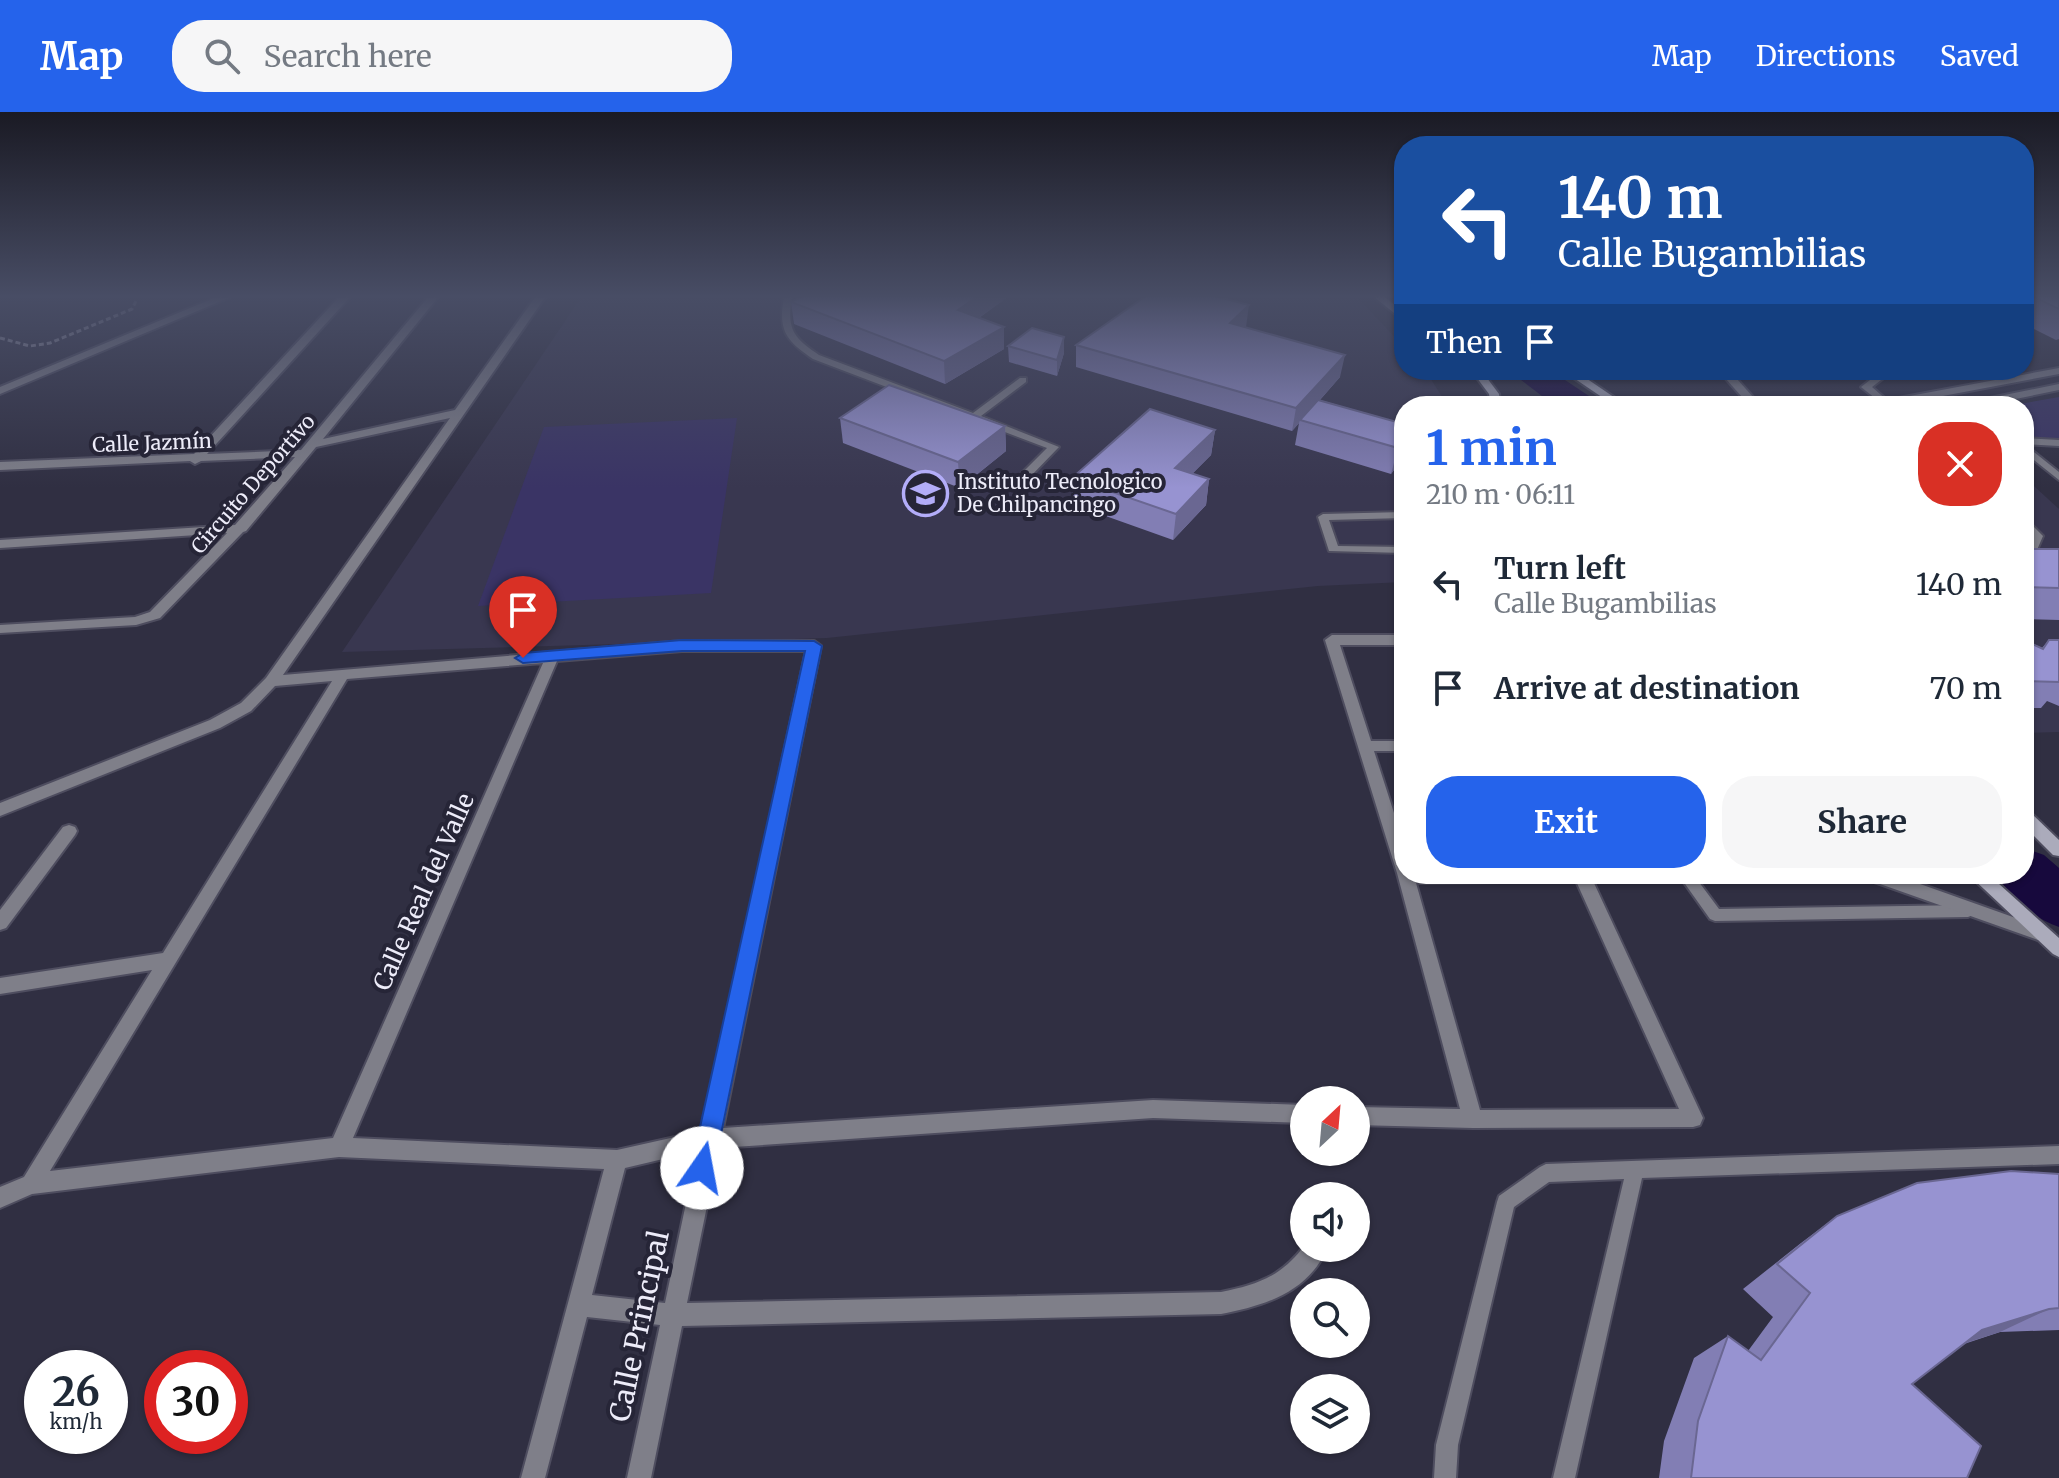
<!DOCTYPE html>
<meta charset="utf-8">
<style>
body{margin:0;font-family:Merriweather,serif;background:#f6f6f7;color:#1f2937;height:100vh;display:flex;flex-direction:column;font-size:30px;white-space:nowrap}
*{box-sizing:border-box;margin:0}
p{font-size:26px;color:#747a83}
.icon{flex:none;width:44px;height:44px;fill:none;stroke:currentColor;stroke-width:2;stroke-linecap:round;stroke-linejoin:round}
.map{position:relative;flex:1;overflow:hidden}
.details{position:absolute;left:1394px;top:284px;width:640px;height:488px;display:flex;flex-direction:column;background:#fff;border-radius:32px;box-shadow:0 2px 6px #0004}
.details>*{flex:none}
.banner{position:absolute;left:1394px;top:24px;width:640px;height:244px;border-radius:32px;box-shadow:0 2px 6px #0004;background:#1a4fa0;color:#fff;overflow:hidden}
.needle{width:52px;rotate:26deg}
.buttons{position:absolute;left:1290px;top:974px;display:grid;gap:16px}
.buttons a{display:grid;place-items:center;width:80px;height:80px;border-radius:50%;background:#fff;box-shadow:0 2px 6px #0004;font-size:40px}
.speed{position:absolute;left:24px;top:1238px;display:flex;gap:16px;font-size:40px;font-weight:700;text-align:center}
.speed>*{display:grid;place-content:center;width:104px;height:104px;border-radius:50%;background:#fff;box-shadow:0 2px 6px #0004;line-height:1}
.speed small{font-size:20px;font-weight:400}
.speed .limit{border:12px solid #d22;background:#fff;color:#111}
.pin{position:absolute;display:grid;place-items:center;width:68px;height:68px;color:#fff;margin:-82px -34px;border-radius:50% 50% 50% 0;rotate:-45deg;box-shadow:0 0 8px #0007}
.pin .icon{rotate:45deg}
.me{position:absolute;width:88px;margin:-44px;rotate:12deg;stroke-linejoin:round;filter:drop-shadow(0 0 6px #0008)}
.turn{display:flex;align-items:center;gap:28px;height:168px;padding:0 32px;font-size:36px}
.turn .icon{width:104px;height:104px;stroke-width:2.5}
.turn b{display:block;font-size:56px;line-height:68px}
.then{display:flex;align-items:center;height:76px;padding:0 32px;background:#0003;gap:16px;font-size:30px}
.round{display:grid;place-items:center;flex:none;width:84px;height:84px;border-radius:32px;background:#f6f6f7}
.summary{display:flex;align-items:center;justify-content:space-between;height:136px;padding:0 32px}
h1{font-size:48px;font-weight:700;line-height:60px;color:#2563eb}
.button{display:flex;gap:16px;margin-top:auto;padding:16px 32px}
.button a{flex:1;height:92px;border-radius:32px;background:#2563eb;color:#fff;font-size:32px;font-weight:700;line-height:92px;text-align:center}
.button a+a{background:#f6f6f7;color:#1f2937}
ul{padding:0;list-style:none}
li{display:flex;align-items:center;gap:24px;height:104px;padding:0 32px}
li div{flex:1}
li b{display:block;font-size:30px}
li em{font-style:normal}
header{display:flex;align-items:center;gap:48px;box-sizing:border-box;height:112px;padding:0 40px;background:#2563eb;color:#fff}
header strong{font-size:38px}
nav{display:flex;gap:44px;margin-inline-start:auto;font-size:28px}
.search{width:560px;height:72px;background:#f6f6f7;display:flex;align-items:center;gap:20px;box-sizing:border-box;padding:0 28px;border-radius:32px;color:#747a83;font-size:30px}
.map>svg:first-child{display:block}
.built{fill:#393750}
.green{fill:#3a3465}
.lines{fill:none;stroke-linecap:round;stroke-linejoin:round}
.river{fill:#17093d;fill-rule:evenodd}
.lane-casing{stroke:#4e4d5f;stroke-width:4}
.street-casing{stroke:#4e4d5f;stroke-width:4}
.secondary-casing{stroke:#4e4d5f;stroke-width:4}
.path{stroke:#9594a4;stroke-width:3;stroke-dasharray:5 3;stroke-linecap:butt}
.lane{fill:#7f7f89;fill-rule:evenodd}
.street{fill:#7f7f89;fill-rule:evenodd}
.secondary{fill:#ababbb;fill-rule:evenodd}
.wall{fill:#827eb4}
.shaded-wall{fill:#6a6792}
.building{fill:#9793d1;stroke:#6a6792;stroke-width:2}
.route{fill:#2563eb;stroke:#184099;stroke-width:2}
.labels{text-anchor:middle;stroke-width:8;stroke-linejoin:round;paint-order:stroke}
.far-street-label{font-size:20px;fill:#edecf9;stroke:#262537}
.far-poi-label{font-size:20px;fill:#edecf9;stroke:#262537;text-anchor:start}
.street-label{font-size:24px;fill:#edecf9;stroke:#262537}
.near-street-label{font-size:28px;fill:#edecf9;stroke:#262537}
</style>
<header>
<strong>Map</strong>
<div class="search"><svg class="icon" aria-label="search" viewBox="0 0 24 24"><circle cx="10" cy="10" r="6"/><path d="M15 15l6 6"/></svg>Search here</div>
<nav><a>Map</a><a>Directions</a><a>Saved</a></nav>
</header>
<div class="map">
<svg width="2059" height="1366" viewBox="0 0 2059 1366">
<rect width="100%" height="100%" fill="#302f42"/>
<g class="built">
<path d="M 582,184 L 1356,184 L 1404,235 L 1404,258 L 1425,258 L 1448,294 L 1404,294 L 1404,470 L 1318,474 L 827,526 L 342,540 Z"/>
<path d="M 2024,365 L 2059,397 L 2059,620 L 2024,621 Z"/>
</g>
<g class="green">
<path d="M 2059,285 L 2059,327 L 2024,324 L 2024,294 L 2008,294 Z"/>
<path d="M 737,306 L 711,481 L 478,494 L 544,315 Z"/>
</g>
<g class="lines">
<g class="river">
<path d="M 1508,258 L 1550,258 L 1592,286 L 1598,294 L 1555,294 Z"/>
<path d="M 2024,736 L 2044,743 L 2059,756 L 2059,815 C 2033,806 2010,787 1997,762 L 2024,762 Z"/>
</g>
<defs>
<g id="lane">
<path d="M 784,184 L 792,184 C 787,217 792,225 819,243 L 973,301 L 1020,266 L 1026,266 L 1026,270 L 981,304 L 1059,335 L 1028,367 L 1020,367 L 1020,363 L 1047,336 L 813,247 C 785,228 778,218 784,184 Z"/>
<path d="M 1883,258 L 1894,258 L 1872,275 L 1888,289 L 1890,291 L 1885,294 L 1861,275 Z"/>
<path d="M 2024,326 L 2059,328 L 2059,334 L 2024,332 L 2059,360 L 2059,368 L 2024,340 Z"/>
<path d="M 1404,400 L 1404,406 L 1329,408 L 1338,434 L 1404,435 L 1404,441 L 1329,439 L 1318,405 L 1323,402 Z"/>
<path d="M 2024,408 L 2028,409 L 2043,424 L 2037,438 L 2024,441 L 2024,435 L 2028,434 L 2031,425 L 2024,417 Z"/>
<path d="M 1678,762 L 1693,762 L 1719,797 L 1968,793 L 1973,795 L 1976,799 L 1973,803 L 1968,805 L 1715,809 L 1710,807 Z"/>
<path d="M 2059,1034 L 2059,1052 L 1642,1066 L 1575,1366 L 1553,1366 L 1624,1067 L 1549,1070 L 1514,1095 L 1458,1333 L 1456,1366 L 1434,1366 L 1436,1333 L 1497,1090 L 1499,1084 L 1540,1055 L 1546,1052 Z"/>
</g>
<g id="street">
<path d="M 219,184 L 233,184 L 0,282 L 0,275 Z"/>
<path d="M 340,184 L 351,184 L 207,342 L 301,338 L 429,184 L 439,184 L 323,327 L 455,298 L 536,184 L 546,184 L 283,563 L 682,529 L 814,529 L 821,534 L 723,1016 L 1153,988 L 1304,993 L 1304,1011 L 1153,1006 L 719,1036 L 687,1191 L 1221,1180 C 1257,1173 1282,1164 1304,1134 L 1327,1136 C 1309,1180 1264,1194 1221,1202 L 682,1214 L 651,1366 L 627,1366 L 660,1213 L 587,1205 L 545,1366 L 521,1366 L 604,1057 L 339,1045 L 32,1082 L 0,1096 L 0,1075 L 24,1065 L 152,858 L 0,882 L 0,866 L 163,841 L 332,569 L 275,574 L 251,599 L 220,616 L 0,704 L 0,691 L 210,608 L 241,591 L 266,566 L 450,306 L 316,335 L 246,419 L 243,420 L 160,506 L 136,513 L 0,521 L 0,513 L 135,505 L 150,500 L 227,421 L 0,436 L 0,428 L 235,413 L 295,345 L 201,349 L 195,352 L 190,349 L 0,358 L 0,350 L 194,342 ZM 682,539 L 806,539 L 702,1019 L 617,1038 L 353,1026 L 557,549 ZM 543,551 L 333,1026 L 50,1059 L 347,567 ZM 697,1039 L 665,1191 L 592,1183 L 625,1056 Z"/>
<path d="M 2059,256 L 2059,262 L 1890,294 L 1867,294 L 1872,291 Z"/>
<path d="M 1718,258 L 1729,258 L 1761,294 L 1750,294 Z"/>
<path d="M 2059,272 L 2059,278 L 1981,294 L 1960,294 L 1965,291 Z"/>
<path d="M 1332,523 L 1404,523 L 1404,533 L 1340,533 L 1371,629 L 1404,629 L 1404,639 L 1374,639 L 1404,732 L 1404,762 L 1617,762 L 1614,767 L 1593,769 L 1703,1006 L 1700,1013 L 1693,1015 L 1473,1016 L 1356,1013 L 1356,995 L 1460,997 L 1397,761 L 1325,528 ZM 1576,769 L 1679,997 L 1480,998 L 1416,771 Z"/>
<path d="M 69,713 L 75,715 L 77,719 L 75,723 L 6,816 L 0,818 L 0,798 L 63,715 Z"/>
<path d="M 1667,762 L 1844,762 L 1841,767 L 1835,769 L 1676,769 L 1670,767 Z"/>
<path d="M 1863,762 L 1892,762 L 2044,816 L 2047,821 L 2044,826 L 2038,828 L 1866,767 Z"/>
</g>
<g id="secondary">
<path d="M 1373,184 L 1384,184 L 1404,201 L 1404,209 Z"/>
<path d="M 1471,258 L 1481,258 L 1499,282 L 1501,294 L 1491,294 L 1489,282 Z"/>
<path d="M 1562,258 L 1574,258 L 1627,294 L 1615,294 Z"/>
<path d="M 2024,698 L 2030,700 L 2059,728 L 2059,744 L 2053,743 L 2024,714 Z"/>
<path d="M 1968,762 L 1988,762 L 2059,826 L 2059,845 L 2053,842 Z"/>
</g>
</defs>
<use href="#lane" class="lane-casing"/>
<use href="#street" class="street-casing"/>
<use href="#secondary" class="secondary-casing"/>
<path class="path" d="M 0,226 L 30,234 L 50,231 L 132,197 L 136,189"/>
<use href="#lane" class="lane"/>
<use href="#street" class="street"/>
<use href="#secondary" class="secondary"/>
</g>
<g class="wall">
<path d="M 803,184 L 1009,184 L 979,206 L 1004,215 L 1004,237 L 945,272 L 794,212 L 791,190 Z"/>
<path d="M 2024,184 L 2059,184 L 2059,227 L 2056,228 L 2024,212 Z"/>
<path d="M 1246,215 L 1340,265 L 1320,288 L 1404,312 L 1404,344 L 1391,362 L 1295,333 L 1299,311 L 1292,319 L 1076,255 L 1076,233 Z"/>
<path d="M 1008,234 L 1064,241 L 1057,264 L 1009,250 Z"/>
<path d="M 840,306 L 1005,314 L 1006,339 L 960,376 L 843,331 Z"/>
<path d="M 1215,318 L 1211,343 L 1192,362 L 1209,367 L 1206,393 L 1173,428 L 1072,392 L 1072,366 Z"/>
<path d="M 2024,437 L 2059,437 L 2059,508 L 2024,507 Z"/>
<path d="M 2024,528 L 2042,536 L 2049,528 L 2059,528 L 2059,594 L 2047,589 L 2041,596 L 2024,596 Z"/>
<path d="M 2059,1062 L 2059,1218 L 2000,1220 L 1964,1232 L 1912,1272 L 1967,1366 L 1659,1366 L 1664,1329 L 1694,1246 L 1728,1224 L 1748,1239 L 1773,1205 L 1743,1177 L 1801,1131 L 1837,1104 Z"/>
</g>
<g class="shaded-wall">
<path d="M 978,184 L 1009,184 L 959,220 L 958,198 Z"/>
<path d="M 1249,193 L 1246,215 L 1230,211 Z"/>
<path d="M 1004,215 L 1004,237 L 945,272 L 944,249 Z"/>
<path d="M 1064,225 L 1064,241 L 1057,264 L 1057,248 Z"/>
<path d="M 1345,243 L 1340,265 L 1302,308 L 1300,308 L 1299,311 L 1292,319 L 1296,296 Z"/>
<path d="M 1005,314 L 1006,339 L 960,376 L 958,350 Z"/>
<path d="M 1215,318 L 1211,343 L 1172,382 L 1175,356 Z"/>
<path d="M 1404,328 L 1404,344 L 1391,362 L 1398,336 Z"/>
<path d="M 1209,367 L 1206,393 L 1173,428 L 1176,402 Z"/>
<path d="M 2049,1197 L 2000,1220 L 1937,1240 L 1982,1218 Z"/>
</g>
<g class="building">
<path d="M 803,184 L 978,184 L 958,198 L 1004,215 L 944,249 L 791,190 Z"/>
<path d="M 1146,184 L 1214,184 L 1249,193 L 1230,211 L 1345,243 L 1296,296 L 1076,233 Z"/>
<path d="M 2032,184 L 2059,184 L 2059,197 Z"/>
<path d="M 1032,216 L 1064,225 L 1057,248 L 1008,234 Z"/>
<path d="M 889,273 L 1005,314 L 958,350 L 840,306 Z"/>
<path d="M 1318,288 L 1404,312 L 1404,328 L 1398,336 L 1300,308 Z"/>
<path d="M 1150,297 L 1215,318 L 1175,356 L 1209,367 L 1176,402 L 1072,366 Z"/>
<path d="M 2024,437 L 2059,437 L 2059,476 L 2024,475 Z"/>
<path d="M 2024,528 L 2043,537 L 2049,528 L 2059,528 L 2059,570 L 2024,569 Z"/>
<path d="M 2011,1059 L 2059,1062 L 2059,1196 L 2049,1197 L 1982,1218 L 1912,1272 L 1981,1334 L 1967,1366 L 1691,1366 L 1698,1309 L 1728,1224 L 1761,1248 L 1810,1181 L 1777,1152 L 1837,1104 L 1917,1071 Z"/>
</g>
<linearGradient id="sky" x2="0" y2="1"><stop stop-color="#1a1a24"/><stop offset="0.49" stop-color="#484d65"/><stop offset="1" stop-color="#484d65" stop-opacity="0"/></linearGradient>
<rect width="2059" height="376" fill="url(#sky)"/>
<path class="route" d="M 682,528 L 814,529 L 822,534 L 714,1056 L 711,1064 L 702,1067 L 694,1064 L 691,1056 L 805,539 L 682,539 L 523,551 L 515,546 L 523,541 Z"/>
<defs>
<symbol id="university-ring" viewBox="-11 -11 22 22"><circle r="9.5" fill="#262537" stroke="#b3adf9" stroke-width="1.5"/><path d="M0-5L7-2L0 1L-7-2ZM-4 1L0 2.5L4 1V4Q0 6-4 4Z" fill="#b3adf9"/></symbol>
</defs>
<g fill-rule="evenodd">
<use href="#university-ring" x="900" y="356" width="51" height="51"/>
</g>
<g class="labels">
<g class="far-street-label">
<text transform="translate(152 331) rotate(-2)" y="7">Calle Jazmín</text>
<text transform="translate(253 372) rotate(-49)" y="7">Circuito Deportivo</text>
</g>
<g class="far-poi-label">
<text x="957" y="377">Instituto Tecnologico<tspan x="957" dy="23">De Chilpancingo</tspan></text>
</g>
<g class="street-label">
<text transform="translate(424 780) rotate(-66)" y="8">Calle Real del Valle</text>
</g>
<g class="near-street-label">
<text transform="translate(639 1214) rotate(-78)" y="10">Calle Principal</text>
</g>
</g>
</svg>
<div class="buttons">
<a><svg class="needle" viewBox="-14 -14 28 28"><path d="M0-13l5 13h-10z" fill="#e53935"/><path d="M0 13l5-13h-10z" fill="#747a83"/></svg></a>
<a><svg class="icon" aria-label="sound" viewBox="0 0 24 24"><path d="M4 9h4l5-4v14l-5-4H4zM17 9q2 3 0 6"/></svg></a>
<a><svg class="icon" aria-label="search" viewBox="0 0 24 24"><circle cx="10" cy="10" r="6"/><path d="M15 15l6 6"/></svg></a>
<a><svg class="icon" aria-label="layers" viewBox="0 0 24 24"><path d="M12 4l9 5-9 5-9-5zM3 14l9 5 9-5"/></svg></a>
</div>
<div class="speed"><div>26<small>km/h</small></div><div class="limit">30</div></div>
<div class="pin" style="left:523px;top:546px;background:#d93025"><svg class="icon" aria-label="arrive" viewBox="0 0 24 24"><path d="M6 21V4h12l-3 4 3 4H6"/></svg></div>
<svg class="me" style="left:702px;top:1056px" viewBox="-20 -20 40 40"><circle r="19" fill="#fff"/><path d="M0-13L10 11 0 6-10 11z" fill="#2563eb"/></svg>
<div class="banner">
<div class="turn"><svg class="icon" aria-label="left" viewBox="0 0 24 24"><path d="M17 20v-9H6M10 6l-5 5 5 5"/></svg><div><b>140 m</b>Calle Bugambilias</div></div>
<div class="then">Then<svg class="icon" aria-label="arrive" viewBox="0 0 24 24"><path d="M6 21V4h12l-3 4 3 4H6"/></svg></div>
</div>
<section class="details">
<div class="summary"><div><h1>1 min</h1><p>210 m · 06:11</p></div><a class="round" style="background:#d93025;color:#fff"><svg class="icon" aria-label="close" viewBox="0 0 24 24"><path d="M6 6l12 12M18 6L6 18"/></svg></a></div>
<ul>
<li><svg class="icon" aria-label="left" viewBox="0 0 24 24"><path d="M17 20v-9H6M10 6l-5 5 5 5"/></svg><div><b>Turn left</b><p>Calle Bugambilias</p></div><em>140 m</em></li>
<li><svg class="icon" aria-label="arrive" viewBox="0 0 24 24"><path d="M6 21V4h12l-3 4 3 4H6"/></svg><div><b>Arrive at destination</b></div><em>70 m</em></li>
</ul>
<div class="button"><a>Exit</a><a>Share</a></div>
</section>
</div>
